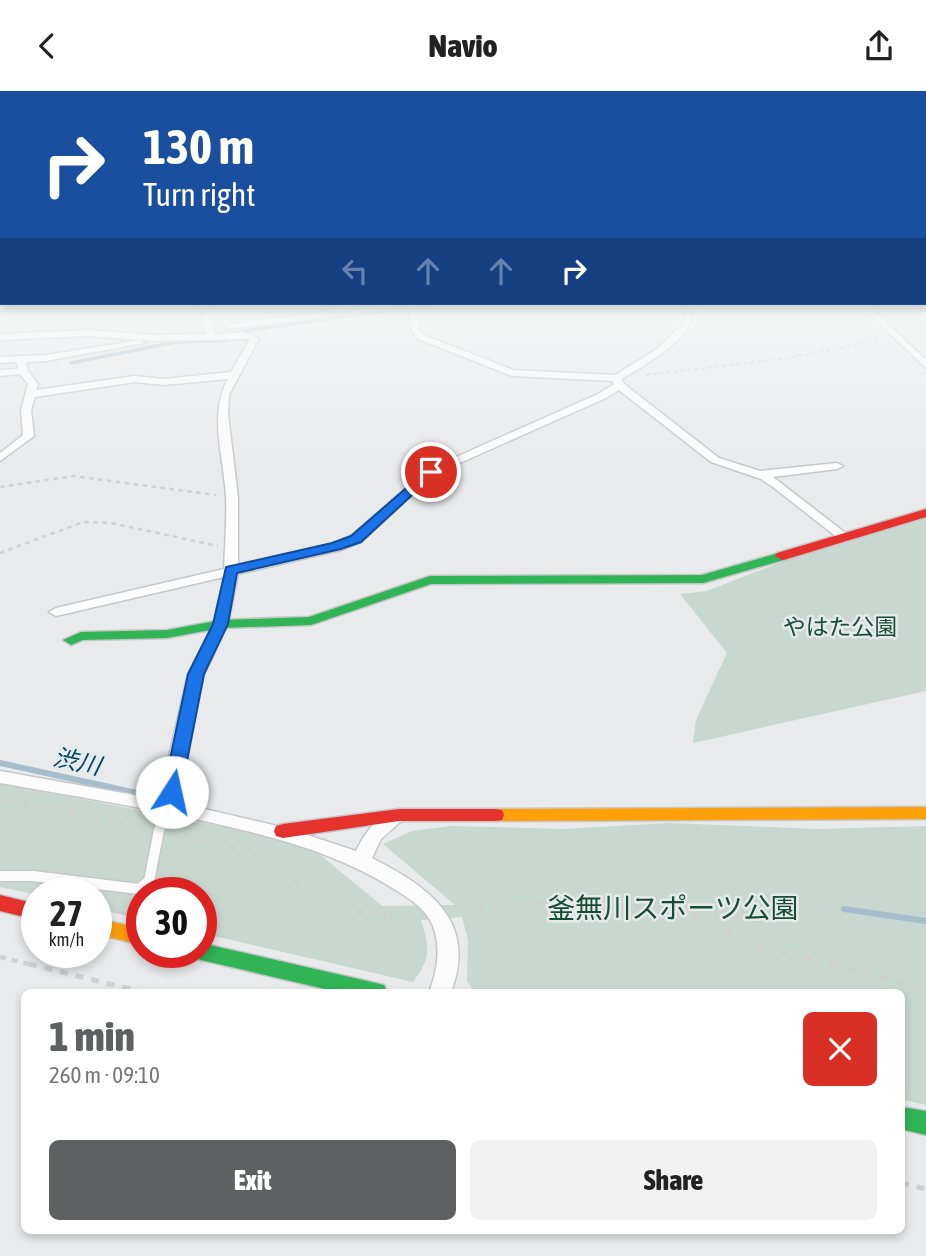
<!DOCTYPE html>
<meta charset="utf-8">
<style>
body{margin:0;font-family:"Asap Condensed","Noto Sans JP",sans-serif;background:#f2f2f2;color:#222;height:100vh;display:flex;flex-direction:column;font-size:26px;white-space:nowrap}
*{box-sizing:border-box;margin:0}
p{font-size:23px;color:#767676}
.icon{flex:none;width:38px;height:38px;fill:none;stroke:currentColor;stroke-width:2;stroke-linecap:round;stroke-linejoin:round}
.map{position:relative;flex:1;overflow:hidden}
.sheet{position:absolute;left:21px;top:898px;width:884px;height:245px;display:flex;flex-direction:column;background:#fff;border-radius:10px;box-shadow:0 4px 10px #0003}
.sheet>*{flex:none}
.hud{position:absolute;left:0px;top:0px;width:928px;height:214px;box-shadow:0 4px 10px #0003;background:#1a4fa0;color:#fff;overflow:hidden}
.speed{position:absolute;left:21px;top:786px;display:flex;gap:14px;font-size:35px;font-weight:700;text-align:center}
.speed>*{display:grid;place-content:center;width:91px;height:91px;border-radius:50%;background:#fff;box-shadow:0 4px 10px #0003;line-height:1}
.speed small{font-size:18px;font-weight:400}
.speed .limit{border:10px solid #d22;background:#fff;color:#111}
.pin{position:absolute;display:grid;place-items:center;width:60px;height:60px;color:#fff;margin:-30px;border:4px solid #fff;border-radius:50%;box-shadow:0 2px 7px #0007}
.me{position:absolute;width:77px;margin:-38px;rotate:10deg;stroke-linejoin:round;filter:drop-shadow(0 0 5px #0008)}
.turn{display:flex;align-items:center;gap:24px;height:147px;padding:0 28px;font-size:32px}
.turn .icon{width:91px;height:91px;stroke-width:2.5}
.turn b{display:block;font-size:49px;line-height:60px}
.lanes{display:flex;align-items:center;height:66px;padding:0 28px;background:#0003;justify-content:center;gap:35px;direction:ltr}
.lanes .off{opacity:.35}
.round{display:grid;place-items:center;flex:none;width:74px;height:74px;border-radius:10px;background:#f2f2f2}
.head{display:flex;align-items:center;justify-content:space-between;height:119px;padding:0 28px}
h1{font-size:42px;font-weight:800;line-height:52px;color:#5f6062}
.button{display:flex;gap:14px;margin-top:auto;padding:14px 28px}
.button a{flex:1;height:80px;border-radius:10px;background:#5f6062;color:#fff;font-size:28px;font-weight:800;line-height:80px;text-align:center}
.button a+a{background:#f2f2f2;color:#222}
header{display:flex;justify-content:space-between;align-items:center;height:91px;padding:0 28px;background:#fff;font-size:32px;font-weight:800}
.map>svg:first-child{display:block}
.green{fill:#c8d7cf}
.lines{fill:none;stroke-linecap:round;stroke-linejoin:round}
.stream-far1{stroke:#a6becc;stroke-width:3.5}
.stream{stroke:#a6becc;stroke-width:6}
.lane-casing{stroke:#c6c7c9;stroke-width:13}
.street-casing{stroke:#c6c7c9;stroke-width:3}
.fast-casing{stroke:#c6c7c9;stroke-width:3}
.slow-casing{stroke:#c6c7c9;stroke-width:3}
.jam-casing{stroke:#c6c7c9;stroke-width:3}
.path-far3{stroke:#cfd0d0;stroke-width:2;stroke-dasharray:3.5 3.5;stroke-linecap:butt}
.path-far2{stroke:#cfd0d0;stroke-width:2.5;stroke-dasharray:4.5 4.5;stroke-linecap:butt}
.path-far1{stroke:#cfd0d0;stroke-width:4.5;stroke-dasharray:6 6;stroke-linecap:butt}
.path{stroke:#cfd0d0;stroke-width:5;stroke-dasharray:8 8;stroke-linecap:butt}
.lane{stroke:#fcfcfc;stroke-width:10}
.street{fill:#fcfcfc;fill-rule:evenodd}
.fast{fill:#30b455;fill-rule:evenodd}
.slow{fill:#ff9f0a;fill-rule:evenodd}
.jam{fill:#e5322d;fill-rule:evenodd}
.route{fill:#1a73e8;stroke:#114b97;stroke-width:2}
.labels{text-anchor:middle;stroke-width:5;stroke-linejoin:round;paint-order:stroke}
.park-label{font-size:23px;fill:#144e33;stroke:#e7eaed}
.water-label{font-size:24px;font-style:italic;fill:#034662;stroke:#e7eaed}
.near-park-label{font-size:28px;fill:#144e33;stroke:#e7eaed}
</style>
<header><svg class="icon" aria-label="back" viewBox="0 0 24 24"><path d="M15 5l-7 7 7 7"/></svg>Navio<svg class="icon" aria-label="share" viewBox="0 0 24 24"><path d="M12 15V3M7 8l5-5 5 5M5 13v7h14v-7"/></svg></header>
<div class="map">
<svg width="926" height="1165" viewBox="0 0 926 1165">
<rect width="100%" height="100%" fill="#e8eaec"/>
<g class="green">
<path d="M 926,425 L 926,600 L 693,652 L 696,629 L 727,562 L 680,503 L 707,500 L 843,447 Z"/>
<path d="M 0,692 L 306,752 L 382,815 L 455,814 L 383,753 L 412,740 L 451,735 L 564,738 L 669,732 L 819,738 L 926,735 L 926,1014 L 901,1008 L 901,901 L 474,901 L 467,890 L 468,849 L 462,826 L 421,829 C 430,857 431,867 413,891 L 201,842 L 201,802 L 142,802 L 142,828 L 96,818 L 96,802 L 37,802 L 37,804 L 0,796 Z"/>
</g>
<g class="lines">
<path class="stream-far1" d="M 71,272 L 176,251 L 224,250 L 243,240 L 410,216 L 454,213"/>
<g class="stream">
<path d="M 0,672 L 146,704"/>
<path d="M 844,818 L 926,830"/>
</g>
<defs>
<path id="lane" d="M 0,785 L 33,785 L 139,798 L 149,790 L 159,739 L 170,715"/>
<g id="street">
<path d="M 198,213 L 206,213 L 215,243 L 242,241 L 259,247 L 229,304 L 228,323 L 238,406 L 238,475 L 332,453 L 351,445 L 427,379 L 598,303 L 614,293 L 613,290 L 512,285 L 418,248 L 412,240 L 408,216 L 227,238 L 227,234 L 230,233 L 391,213 L 416,213 L 420,240 L 424,244 L 513,279 L 615,284 L 657,258 L 684,231 L 685,219 L 693,213 L 702,213 L 692,222 C 692,249 643,275 622,288 L 624,293 L 719,367 L 760,380 L 837,372 L 843,375 L 837,378 L 773,386 L 848,444 L 848,450 L 843,451 L 773,396 L 761,388 L 711,371 L 619,299 L 606,307 L 435,383 L 361,451 L 341,459 L 238,483 L 228,533 L 204,583 L 182,687 L 179,712 L 286,737 L 356,760 C 364,743 384,713 406,719 L 408,724 L 381,748 L 372,767 C 429,796 478,830 451,901 L 429,901 C 438,879 442,851 430,829 C 422,815 407,806 394,798 C 335,761 271,745 204,730 C 137,715 68,704 0,692 L 0,680 L 162,709 L 164,687 L 188,583 L 214,533 L 224,486 L 56,525 L 49,521 L 56,517 L 224,478 C 225,454 227,430 226,406 C 224,367 208,323 228,288 L 164,294 L 135,291 L 35,306 L 31,319 L 34,345 L 0,370 L 0,362 L 23,344 L 21,319 L 28,293 L 20,283 L 0,285 L 0,279 L 18,278 L 17,271 L 0,272 L 0,266 L 46,264 L 140,249 L 145,252 L 46,270 L 26,271 L 28,280 L 38,293 L 36,299 L 135,285 L 164,288 L 231,281 L 250,248 L 154,250 L 88,245 L 0,249 L 0,243 L 88,239 L 154,244 L 206,243 Z"/>
<path d="M 859,213 L 868,213 L 926,269 L 926,277 Z"/>
</g>
<g id="fast">
<path d="M 782,461 L 789,465 L 787,468 L 703,492 L 431,493 L 311,534 L 221,537 L 167,547 L 83,549 L 71,554 L 63,549 L 81,541 L 167,539 L 221,529 L 309,526 L 430,485 L 702,484 Z"/>
<path d="M 201,852 L 376,892 L 384,894 L 387,901 L 338,901 L 201,869 L 193,866 L 191,861 L 201,861 Z"/>
<path d="M 901,1016 L 926,1020 L 926,1044 L 901,1038 Z"/>
</g>
<g id="slow">
<path d="M 926,716 L 926,728 L 495,730 L 488,729 L 486,724 L 488,719 L 495,718 Z"/>
<path d="M 96,827 L 142,838 L 142,854 L 96,843 Z"/>
</g>
<g id="jam">
<path d="M 926,418 L 926,426 L 787,468 L 782,469 L 775,465 L 777,462 Z"/>
<path d="M 399,718 L 495,718 L 502,719 L 504,724 L 502,729 L 495,730 L 399,730 L 283,747 L 276,745 L 274,740 L 276,735 L 283,733 Z"/>
<path d="M 0,804 L 37,813 L 37,829 L 0,820 Z"/>
</g>
</defs>
<use href="#lane" class="lane-casing"/>
<use href="#street" class="street-casing"/>
<use href="#fast" class="fast-casing"/>
<use href="#slow" class="slow-casing"/>
<use href="#jam" class="jam-casing"/>
<path class="path-far3" d="M 646,284 L 788,267 L 884,248"/>
<g class="path-far2">
<path d="M 0,396 L 73,385 L 216,404"/>
<path d="M 0,462 L 83,431 L 111,432 L 218,455"/>
</g>
<g class="path-far1">
<path d="M 0,708 L 146,737"/>
<path d="M 171,742 C 201,748 233,754 260,768 C 309,792 328,823 388,824"/>
<path d="M 478,817 L 594,812 L 664,817 L 691,824 L 767,858 L 842,875"/>
<path d="M 0,866 L 36,875"/>
</g>
<g class="path">
<path d="M 29,873 L 142,901"/>
<path d="M 834,873 L 873,883 L 926,901"/>
<path d="M 901,1092 L 926,1098"/>
</g>
<use href="#lane" class="lane"/>
<use href="#street" class="street"/>
<use href="#fast" class="fast"/>
<use href="#slow" class="slow"/>
<use href="#jam" class="jam"/>
</g>
<linearGradient id="sky" x2="0" y2="1"><stop stop-color="#8db8dd"/><stop offset="0.57" stop-color="#f5f6f6"/><stop offset="1" stop-color="#f5f6f6" stop-opacity="0"/></linearGradient>
<rect width="926" height="376" fill="url(#sky)"/>
<path class="route" d="M 427,379 L 437,381 L 361,451 L 341,458 L 237,482 L 228,533 L 204,583 L 181,701 L 178,705 L 165,705 L 163,701 L 188,583 L 213,533 L 226,476 L 332,452 L 351,445 Z"/>
<g class="labels">
<g class="park-label">
<text x="840" y="544">やはた公園</text>
</g>
<g class="water-label">
<text transform="translate(77 671) rotate(12)" y="8">渋川</text>
</g>
<g class="near-park-label">
<text x="673" y="827">釜無川スポーツ公園</text>
</g>
</g>
</svg>
<div class="speed"><div>27<small>km/h</small></div><div class="limit">30</div></div>
<div class="pin" style="left:431px;top:381px;background:#d93025"><svg class="icon" aria-label="arrive" viewBox="0 0 24 24"><path d="M6 21V4h12l-3 4 3 4H6"/></svg></div>
<svg class="me" style="left:172px;top:701px" viewBox="-20 -20 40 40"><circle r="19" fill="#fff"/><path d="M0-13L10 11 0 6-10 11z" fill="#1a73e8"/></svg>
<div class="hud">
<div class="turn"><svg class="icon" aria-label="right" viewBox="0 0 24 24"><path d="M7 20v-9h11M14 6l5 5-5 5"/></svg><div><b>130 m</b>Turn right</div></div>
<div class="lanes"><svg class="icon off" aria-label="left" viewBox="0 0 24 24"><path d="M17 20v-9H6M10 6l-5 5 5 5"/></svg><svg class="icon off" aria-label="ahead" viewBox="0 0 24 24"><path d="M12 20V5M6 11l6-6 6 6"/></svg><svg class="icon off" aria-label="ahead" viewBox="0 0 24 24"><path d="M12 20V5M6 11l6-6 6 6"/></svg><svg class="icon" aria-label="right" viewBox="0 0 24 24"><path d="M7 20v-9h11M14 6l5 5-5 5"/></svg></div>
</div>
<section class="sheet">
<div class="head"><div><h1>1 min</h1><p>260 m · 09:10</p></div><a class="round" style="background:#d93025;color:#fff"><svg class="icon" aria-label="close" viewBox="0 0 24 24"><path d="M6 6l12 12M18 6L6 18"/></svg></a></div>
<div class="button"><a>Exit</a><a>Share</a></div>
</section>
</div>
